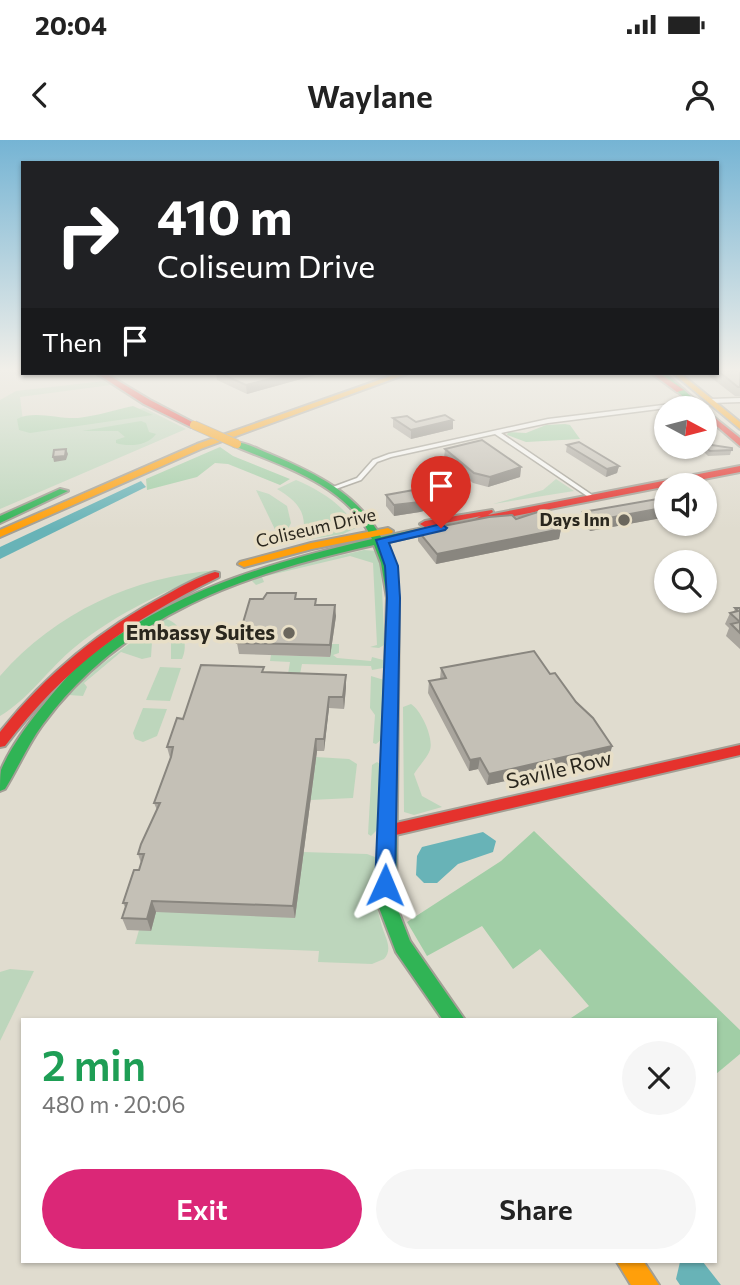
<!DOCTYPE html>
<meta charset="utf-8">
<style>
body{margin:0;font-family:Commissioner,sans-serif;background:#f6f6f6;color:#222;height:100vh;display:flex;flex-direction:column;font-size:26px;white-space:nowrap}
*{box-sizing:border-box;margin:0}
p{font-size:23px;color:#767676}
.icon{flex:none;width:38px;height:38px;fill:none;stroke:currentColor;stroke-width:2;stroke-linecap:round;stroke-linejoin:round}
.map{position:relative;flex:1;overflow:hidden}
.details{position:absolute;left:21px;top:878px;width:696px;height:245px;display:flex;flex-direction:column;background:#fff;border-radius:0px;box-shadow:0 2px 5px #0004}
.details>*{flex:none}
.hud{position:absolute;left:21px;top:21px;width:698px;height:214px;border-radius:0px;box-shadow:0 2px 5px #0004;background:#202124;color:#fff;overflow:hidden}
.needle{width:46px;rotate:97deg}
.tools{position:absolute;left:654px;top:256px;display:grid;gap:14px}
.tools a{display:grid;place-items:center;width:63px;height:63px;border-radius:50%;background:#fff;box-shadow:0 2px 5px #0004;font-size:35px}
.pin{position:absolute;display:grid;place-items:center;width:60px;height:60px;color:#fff;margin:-72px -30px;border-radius:50% 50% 50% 0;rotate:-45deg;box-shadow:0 0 7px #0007}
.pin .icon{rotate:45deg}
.me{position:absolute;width:77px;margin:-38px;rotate:1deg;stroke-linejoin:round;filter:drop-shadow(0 0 5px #0008)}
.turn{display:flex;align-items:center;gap:24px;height:147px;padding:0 21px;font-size:32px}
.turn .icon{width:91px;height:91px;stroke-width:2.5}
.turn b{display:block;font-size:49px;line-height:60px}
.then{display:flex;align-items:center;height:66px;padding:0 21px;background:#0003;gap:14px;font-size:26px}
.round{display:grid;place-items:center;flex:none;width:74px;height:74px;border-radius:37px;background:#f6f6f6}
.head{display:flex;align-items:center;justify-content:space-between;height:119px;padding:0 21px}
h1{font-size:42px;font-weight:600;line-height:52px;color:#1e9e55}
.cta{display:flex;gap:14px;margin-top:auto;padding:14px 21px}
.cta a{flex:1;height:80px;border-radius:42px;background:#db2777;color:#fff;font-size:28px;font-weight:600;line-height:80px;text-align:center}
.cta a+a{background:#f6f6f6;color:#222}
.status{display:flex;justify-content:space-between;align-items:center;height:49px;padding:0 35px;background:#fff;direction:ltr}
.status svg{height:19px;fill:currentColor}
header{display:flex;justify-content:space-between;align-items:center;height:91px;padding:0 21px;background:#fff;font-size:32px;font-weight:600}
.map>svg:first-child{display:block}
.green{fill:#bdd6bc}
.forest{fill:#a1cea6}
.water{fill:#68b3b7}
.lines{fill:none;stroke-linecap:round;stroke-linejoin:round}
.street-casing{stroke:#a29f95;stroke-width:3}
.fast-casing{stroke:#a29f95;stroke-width:4}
.slow-casing{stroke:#a29f95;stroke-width:4}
.jam-casing{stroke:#a29f95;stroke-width:4}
.street{fill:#fafaf8;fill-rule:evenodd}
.fast{fill:#30b455;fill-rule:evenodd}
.slow{fill:#ff9f0a;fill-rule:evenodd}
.jam{fill:#e5322d;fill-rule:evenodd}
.slow-bridge-casing{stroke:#a29f95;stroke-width:10;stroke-linecap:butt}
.slow-bridge{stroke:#ff9f0a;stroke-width:8}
.wall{fill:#a9a59d}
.shaded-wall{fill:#89867f}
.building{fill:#c4c0b6;stroke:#89867f;stroke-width:2}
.route{fill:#1a73e8;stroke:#114b97;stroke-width:2}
.poi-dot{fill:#6a665c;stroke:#e8dfc7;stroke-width:2.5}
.labels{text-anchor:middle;stroke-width:7;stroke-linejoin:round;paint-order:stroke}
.far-poi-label{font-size:18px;font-weight:bold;fill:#2a271e;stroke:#e8dfc7;text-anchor:end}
.far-street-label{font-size:18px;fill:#2a271e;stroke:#e8dfc7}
.poi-label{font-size:21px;font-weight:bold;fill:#2a271e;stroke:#e8dfc7;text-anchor:end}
.street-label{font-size:21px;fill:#2a271e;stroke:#e8dfc7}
</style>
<div class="status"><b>20:04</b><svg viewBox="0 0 49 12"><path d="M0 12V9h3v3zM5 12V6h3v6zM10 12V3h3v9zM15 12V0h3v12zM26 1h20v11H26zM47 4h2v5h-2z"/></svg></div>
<header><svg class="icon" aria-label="back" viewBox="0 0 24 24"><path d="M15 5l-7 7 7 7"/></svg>Waylane<svg class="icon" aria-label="person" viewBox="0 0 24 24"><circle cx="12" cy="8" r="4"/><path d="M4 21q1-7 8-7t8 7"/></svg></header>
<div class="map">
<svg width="740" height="1145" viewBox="0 0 740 1145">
<rect width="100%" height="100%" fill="#e0dccf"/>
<g class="green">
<path d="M 104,241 L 111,245 L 20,257 L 24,289 L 144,268 L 186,289 L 0,369 L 0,260 L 16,251 Z"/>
<path d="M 556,339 L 574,351 L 493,364 L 543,350 Z"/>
<path d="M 296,340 C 318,349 346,366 356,388 L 343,394 L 299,401 L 298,395 L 304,386 C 304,367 292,358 277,349 Z"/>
<path d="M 256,350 L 269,354 L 287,366 L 291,383 L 281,402 Z"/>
<path d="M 364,410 L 377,411 L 381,425 L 384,494 L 384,505 L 379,508 L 370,507 L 377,505 L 373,423 L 350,416 L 262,437 L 264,442 L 256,445 L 252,441 L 265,433 Z"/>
<path d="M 217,430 C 166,451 118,472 75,507 C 49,528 29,559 0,576 L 0,536 C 56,472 133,437 217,430 Z"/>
<path d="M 166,479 C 183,484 189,505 182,519 L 171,519 L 171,502 L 157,484 Z"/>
<path d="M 141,495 L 152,502 L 151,517 L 142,519 L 121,512 L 84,543 L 87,547 L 83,556 L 69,555 L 98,527 Z"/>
<path d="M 331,504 L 339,504 L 339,513 L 333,515 L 337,518 L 371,521 L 372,517 L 383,520 L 383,528 L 372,530 L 371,526 L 302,524 L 299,539 L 288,534 L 290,522 L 270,521 L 271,515 L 330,517 Z"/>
<path d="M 160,527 L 181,528 L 170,561 L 146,560 Z"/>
<path d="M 371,536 L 384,540 L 381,600 L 376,604 L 373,603 L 375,575 L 370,568 Z"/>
<path d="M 411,564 C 421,570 434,598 430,610 C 427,618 418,627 414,634 L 422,656 L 442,667 L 414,675 L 404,672 L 403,567 Z"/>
<path d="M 143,568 L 167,569 L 157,596 L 143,602 L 135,599 L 133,593 Z"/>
<path d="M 316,617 L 349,619 L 357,624 L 353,658 L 310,660 Z"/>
<path d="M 377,622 L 380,624 L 377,690 L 371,696 L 368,694 L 372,625 Z"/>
<path d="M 303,712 L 367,714 L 375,717 C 378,739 374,761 381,783 C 384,796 394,808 384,819 L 372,824 L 318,822 L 319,811 L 135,804 L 139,790 L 156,772 Z"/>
<path d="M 10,829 L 34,831 L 0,901 L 0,832 Z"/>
</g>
<g class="forest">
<path d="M 133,266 L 153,275 L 30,293 L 19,290 L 17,279 C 34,270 57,279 78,278 C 96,276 115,270 133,266 Z"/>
<path d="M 141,281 L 146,283 L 149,292 L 156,294 C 148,306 128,307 116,303 L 116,300 L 125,297 L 118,291 L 82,291 Z"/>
<path d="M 565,284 L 570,285 L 580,299 L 526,302 L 507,295 L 508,292 L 526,293 L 546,285 Z"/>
<path d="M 220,307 L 233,316 L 290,339 L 280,345 L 228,324 L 215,323 L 197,337 L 147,350 L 146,339 Z"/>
<path d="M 534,691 L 740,890 L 740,914 L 716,934 L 716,880 L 568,880 L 589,866 L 540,809 L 513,829 L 482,786 L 427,816 L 407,782 L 501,721 Z"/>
</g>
<g class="water">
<path d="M 141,341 L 146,347 L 0,419 L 0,407 Z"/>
<path d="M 483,692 L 496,701 L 493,712 L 458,724 L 437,743 L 424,743 L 416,735 L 417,716 L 422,707 Z"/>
<path d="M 680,1122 L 703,1122 L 721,1145 L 680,1145 L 676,1139 Z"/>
</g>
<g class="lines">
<defs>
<g id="street">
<path d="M 740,258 L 740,262 L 711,263 L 708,261 L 711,259 Z"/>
<path d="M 696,261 L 699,263 L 698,264 L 548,283 L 501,293 L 595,357 L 595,359 L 593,360 L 495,294 L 391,317 L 377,322 L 361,340 L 333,350 L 330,348 L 357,338 L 373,320 L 389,314 L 548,279 Z"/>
</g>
<g id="fast">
<path d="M 658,233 L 665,233 L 704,268 L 695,268 Z"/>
<path d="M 234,302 C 246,302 259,310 270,314 C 315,333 357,353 381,397 L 437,385 L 442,388 L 441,390 L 384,403 L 392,423 L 399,458 L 396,765 L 410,801 L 465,880 L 443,880 L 396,812 L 378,765 L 387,458 L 381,423 L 374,405 C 245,434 125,473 43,584 C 28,604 18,628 5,649 L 0,651 C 0,644 0,636 1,630 C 10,608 30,581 45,563 C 55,551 65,538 77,527 C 161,454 265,424 372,399 C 349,346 283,326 234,306 Z"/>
<path d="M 60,349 L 68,351 L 0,383 L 0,376 Z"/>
</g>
<g id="slow">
<path d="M 399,233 L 409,233 L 203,308 L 0,397 L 0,390 L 197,304 Z"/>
<path d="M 673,233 L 680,233 L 740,282 L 740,289 Z"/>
<path d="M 388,388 L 393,391 L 392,393 L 312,409 L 244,427 L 238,424 L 240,422 L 311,403 Z"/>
<path d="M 617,1122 L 644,1122 L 659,1145 L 631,1145 Z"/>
</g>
<g id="jam">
<path d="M 96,233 L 105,233 L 150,260 L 198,285 L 191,287 L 144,264 Z"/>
<path d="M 651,233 L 659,233 L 684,250 L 677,252 Z"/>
<path d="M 705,270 L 740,298 L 740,306 L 705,276 Z"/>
<path d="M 740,326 L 740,332 L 478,383 L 473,380 L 481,376 L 425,387 L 420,384 L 425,381 L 492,370 L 493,372 L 488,375 Z"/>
<path d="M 215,432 L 219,433 L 219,437 C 129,481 66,526 5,606 L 0,607 L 0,592 C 46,534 101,489 166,455 C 182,446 198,437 215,432 Z"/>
<path d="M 740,605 L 740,615 L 387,697 L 381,696 L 379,691 L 381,686 L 387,685 Z"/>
</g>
</defs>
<use href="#street" class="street-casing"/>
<use href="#fast" class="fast-casing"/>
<use href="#slow" class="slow-casing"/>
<use href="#jam" class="jam-casing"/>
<use href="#street" class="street"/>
<use href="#fast" class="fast"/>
<use href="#slow" class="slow"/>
<use href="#jam" class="jam"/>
<defs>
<path id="slow-bridge" d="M 194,285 L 237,304"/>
</defs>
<use href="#slow-bridge" class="slow-bridge-casing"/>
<use href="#slow-bridge" class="slow-bridge"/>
</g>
<g class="wall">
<path d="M 718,229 L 740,229 L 740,256 L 735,256 L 705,233 L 718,233 Z"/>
<path d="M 216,233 L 323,233 L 247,254 L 217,240 Z"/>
<path d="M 393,278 L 416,282 L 453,280 L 453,289 L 411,299 L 393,287 Z"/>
<path d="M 567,305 L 619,326 L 617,333 L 606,337 L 566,312 Z"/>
<path d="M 700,306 L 705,306 L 732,308 L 730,315 L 708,316 L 700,308 Z"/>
<path d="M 445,309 L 521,327 L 520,337 L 488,347 L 473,343 L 444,318 Z"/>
<path d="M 386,355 L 451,363 L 420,372 L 394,376 L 386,366 Z"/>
<path d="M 667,360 L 667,377 L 590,391 L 581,383 L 583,372 Z"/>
<path d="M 516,379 L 561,389 L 559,399 L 436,424 L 418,401 L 418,391 Z"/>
<path d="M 297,459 L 316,459 L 316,465 L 336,476 L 330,517 L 239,514 L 237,503 Z"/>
<path d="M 735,468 L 740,468 L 740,509 L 726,496 L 729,488 L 725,484 L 730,473 L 734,472 Z"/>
<path d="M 441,528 L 550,534 L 576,562 L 612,606 L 609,618 L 487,645 L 478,629 L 469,631 L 428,553 L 429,541 L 440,539 Z"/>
<path d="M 264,533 L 346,547 L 344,569 L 329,568 L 324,611 L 317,611 L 295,778 L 156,772 L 151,791 L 127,790 L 122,778 L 126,769 L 123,763 L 139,730 L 141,723 L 138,714 L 157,670 L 154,663 L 170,618 L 167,607 L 183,579 Z"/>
</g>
<g class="shaded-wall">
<path d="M 293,233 L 323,233 L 247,254 L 246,245 Z"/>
<path d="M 453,280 L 453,289 L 411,299 L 411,290 Z"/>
<path d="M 66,309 L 68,314 L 66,320 L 54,322 L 53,317 Z"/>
<path d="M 619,326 L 617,333 L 606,337 L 607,329 Z"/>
<path d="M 521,327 L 520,337 L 488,347 L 490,337 Z"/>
<path d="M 452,353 L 451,363 L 420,372 L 394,376 L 394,365 Z"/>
<path d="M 667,367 L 667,377 L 590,391 L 593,381 Z"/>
<path d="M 561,389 L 559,399 L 436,424 L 437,414 Z"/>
<path d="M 335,465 L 336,476 L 330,517 L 330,505 Z"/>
<path d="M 346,535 L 346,547 L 344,569 L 343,557 Z"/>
<path d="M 329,557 L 329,568 L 324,611 L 324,599 Z"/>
<path d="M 316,599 L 317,611 L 295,778 L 293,766 Z"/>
<path d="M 612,606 L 609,618 L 487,645 L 489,634 Z"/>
<path d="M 480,618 L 478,629 L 469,631 L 470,620 Z"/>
<path d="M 152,761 L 156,772 L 151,791 L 147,779 Z"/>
</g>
<g class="building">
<path d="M 718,229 L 740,229 L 740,247 L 738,247 L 718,231 Z"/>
<path d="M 219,233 L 293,233 L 246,245 Z"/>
<path d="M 445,275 L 453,280 L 411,290 L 393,278 L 407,276 L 416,282 Z"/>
<path d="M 482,300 L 521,327 L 490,337 L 474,333 L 445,309 Z"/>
<path d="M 579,302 L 619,326 L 607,329 L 567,305 Z"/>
<path d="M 705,304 L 732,308 L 732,310 L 710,311 L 704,306 Z"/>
<path d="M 66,309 L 65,316 L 53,317 L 54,310 Z"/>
<path d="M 441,345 L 452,353 L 420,362 L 394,365 L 386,355 Z"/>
<path d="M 663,358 L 667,360 L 667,367 L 593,381 L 583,372 Z"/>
<path d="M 544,370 L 561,389 L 437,414 L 418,391 L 489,377 L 512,375 L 516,379 Z"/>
<path d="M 267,453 L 296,453 L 295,459 L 316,459 L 315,465 L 335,465 L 330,505 L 237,503 L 250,459 L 263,459 Z"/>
<path d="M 735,468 L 740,468 L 740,482 L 730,473 L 738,471 Z"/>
<path d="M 740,482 L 740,493 L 731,484 Z"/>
<path d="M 534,511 L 550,534 L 555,533 L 576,562 L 593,578 L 612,606 L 489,634 L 480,618 L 470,620 L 429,541 L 446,538 L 441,528 Z"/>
<path d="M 201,525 L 264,527 L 262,532 L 346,535 L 343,557 L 329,557 L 324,599 L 316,599 L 293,766 L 152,761 L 147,779 L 122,778 L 127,763 L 123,763 L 134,730 L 139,730 L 144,714 L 138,714 L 141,704 L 160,663 L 154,663 L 171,617 L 173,607 L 167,607 L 177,578 L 183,579 Z"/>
</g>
<linearGradient id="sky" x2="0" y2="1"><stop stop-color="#75b4d4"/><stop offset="0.59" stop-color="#f1efe9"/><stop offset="1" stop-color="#f1efe9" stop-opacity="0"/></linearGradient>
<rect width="740" height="389" fill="url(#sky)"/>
<path class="route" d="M 441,384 L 447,388 L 445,390 L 389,403 L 398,426 L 400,458 L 395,745 L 392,751 L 385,753 L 378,751 L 375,745 L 387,458 L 385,426 L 376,400 Z"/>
<g class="poi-dot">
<circle cx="624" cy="380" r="7"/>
<circle cx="289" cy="493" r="7"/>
</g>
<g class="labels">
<g class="far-poi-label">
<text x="610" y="386">Days Inn</text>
</g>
<g class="far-street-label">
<text transform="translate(316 388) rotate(-13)" y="6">Coliseum Drive</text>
</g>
<g class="poi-label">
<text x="275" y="500">Embassy Suites</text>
</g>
<g class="street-label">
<text transform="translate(559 630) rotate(-13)" y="7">Saville Row</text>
</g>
</g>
</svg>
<div class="tools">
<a><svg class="needle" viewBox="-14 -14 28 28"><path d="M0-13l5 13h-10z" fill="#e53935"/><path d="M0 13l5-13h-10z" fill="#767676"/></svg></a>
<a><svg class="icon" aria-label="sound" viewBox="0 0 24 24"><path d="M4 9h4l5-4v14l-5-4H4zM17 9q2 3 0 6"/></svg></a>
<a><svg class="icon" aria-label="search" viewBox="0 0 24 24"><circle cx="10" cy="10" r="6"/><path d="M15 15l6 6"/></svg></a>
</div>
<div class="pin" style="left:441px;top:388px;background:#d93025"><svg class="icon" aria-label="arrive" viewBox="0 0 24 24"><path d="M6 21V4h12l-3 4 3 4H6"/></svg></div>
<svg class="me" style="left:385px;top:745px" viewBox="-20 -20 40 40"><path d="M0-17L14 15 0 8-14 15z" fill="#1a73e8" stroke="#fff" stroke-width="4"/></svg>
<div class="hud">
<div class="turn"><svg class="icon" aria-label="right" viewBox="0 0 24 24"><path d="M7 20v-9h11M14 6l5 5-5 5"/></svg><div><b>410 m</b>Coliseum Drive</div></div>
<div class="then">Then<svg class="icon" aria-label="arrive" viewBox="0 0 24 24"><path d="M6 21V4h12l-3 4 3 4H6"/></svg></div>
</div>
<section class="details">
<div class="head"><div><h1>2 min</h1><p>480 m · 20:06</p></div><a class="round"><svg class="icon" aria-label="close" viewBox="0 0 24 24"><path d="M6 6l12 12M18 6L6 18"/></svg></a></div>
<div class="cta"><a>Exit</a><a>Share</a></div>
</section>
</div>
